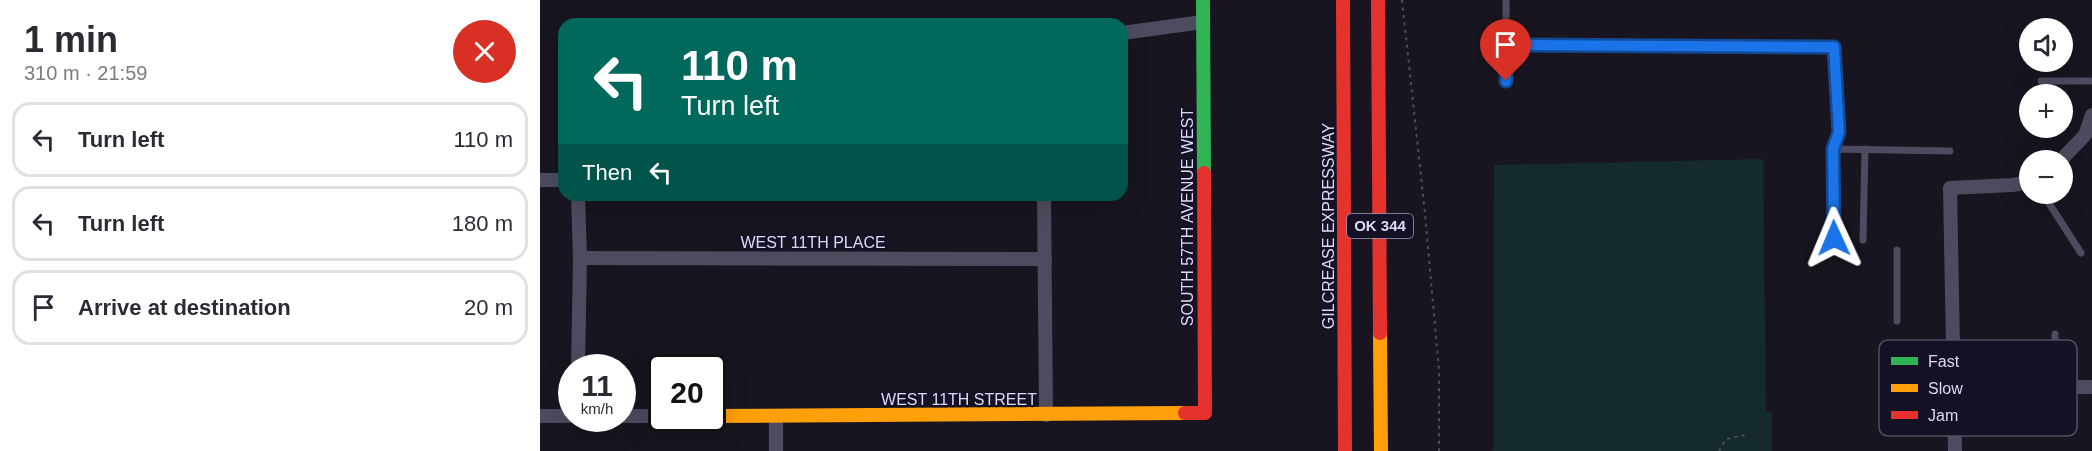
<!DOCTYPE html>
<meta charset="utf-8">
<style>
body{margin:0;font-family:Helvetica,sans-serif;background:#f2f2f3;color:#2b2b33;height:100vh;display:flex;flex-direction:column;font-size:22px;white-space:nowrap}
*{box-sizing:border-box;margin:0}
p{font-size:20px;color:#7c7c81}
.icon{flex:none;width:33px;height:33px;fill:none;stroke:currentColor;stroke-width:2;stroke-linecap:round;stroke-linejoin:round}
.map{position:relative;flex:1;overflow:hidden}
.details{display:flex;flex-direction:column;background:#fff;width:540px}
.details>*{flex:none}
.top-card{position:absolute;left:18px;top:18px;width:570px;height:183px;border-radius:18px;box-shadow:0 6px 24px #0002;background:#00695c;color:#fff;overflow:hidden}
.controls{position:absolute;left:1479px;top:18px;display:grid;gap:12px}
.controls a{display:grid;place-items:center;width:54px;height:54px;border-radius:50%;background:#fff;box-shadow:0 6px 24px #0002;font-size:30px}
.speed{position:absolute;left:18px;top:354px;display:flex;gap:12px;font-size:30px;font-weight:700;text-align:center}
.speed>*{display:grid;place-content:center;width:78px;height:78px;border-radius:50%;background:#fff;box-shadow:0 6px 24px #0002;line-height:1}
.speed small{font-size:15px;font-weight:400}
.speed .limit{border:3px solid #111;border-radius:9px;background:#fff;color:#111}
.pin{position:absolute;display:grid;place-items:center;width:51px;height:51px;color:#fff;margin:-62px -26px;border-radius:50% 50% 50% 0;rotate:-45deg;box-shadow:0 0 6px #0007}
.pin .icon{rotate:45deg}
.me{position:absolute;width:66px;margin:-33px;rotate:359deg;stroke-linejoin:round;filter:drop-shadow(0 0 4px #0008)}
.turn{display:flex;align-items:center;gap:21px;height:126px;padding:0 24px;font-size:27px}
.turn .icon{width:78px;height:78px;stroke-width:2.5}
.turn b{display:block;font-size:42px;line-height:51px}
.then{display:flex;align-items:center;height:57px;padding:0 24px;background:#0003;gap:12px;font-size:22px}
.round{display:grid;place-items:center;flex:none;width:63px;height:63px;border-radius:32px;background:#f2f2f3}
.head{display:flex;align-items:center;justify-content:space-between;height:102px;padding:0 24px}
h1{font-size:36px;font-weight:800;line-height:45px}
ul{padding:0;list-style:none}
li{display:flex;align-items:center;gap:18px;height:75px;margin:0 12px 9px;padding:0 12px;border:3px solid #e1e1e2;border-radius:18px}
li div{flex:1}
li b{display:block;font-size:22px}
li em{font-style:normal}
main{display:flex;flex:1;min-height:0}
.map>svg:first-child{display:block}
.green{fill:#152a2a}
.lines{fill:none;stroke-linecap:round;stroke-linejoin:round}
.path{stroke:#47515c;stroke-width:2;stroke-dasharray:3 4.5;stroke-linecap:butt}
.lane{stroke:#4d4b5f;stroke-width:7}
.street{stroke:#4d4b5f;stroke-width:14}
.fast{stroke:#30b455;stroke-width:14}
.slow{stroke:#ff9f0a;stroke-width:14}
.jam{stroke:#e5322d;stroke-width:14}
.route-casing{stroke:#114b97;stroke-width:15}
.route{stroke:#1a73e8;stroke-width:10}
.labels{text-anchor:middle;stroke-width:4.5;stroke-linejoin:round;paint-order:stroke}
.shield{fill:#151124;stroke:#a09dba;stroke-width:1.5}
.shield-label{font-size:15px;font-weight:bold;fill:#dcd9fb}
.street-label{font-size:16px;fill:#dcd9fb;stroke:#151124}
.key{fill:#151124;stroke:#514d64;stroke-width:1.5}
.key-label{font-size:16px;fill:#dcd9fb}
</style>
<main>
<section class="details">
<div class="head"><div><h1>1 min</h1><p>310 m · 21:59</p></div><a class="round" style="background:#d93025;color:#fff"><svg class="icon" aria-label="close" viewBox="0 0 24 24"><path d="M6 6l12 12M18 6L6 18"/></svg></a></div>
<ul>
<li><svg class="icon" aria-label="left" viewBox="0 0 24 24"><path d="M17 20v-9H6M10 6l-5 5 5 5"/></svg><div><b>Turn left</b></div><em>110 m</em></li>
<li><svg class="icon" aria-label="left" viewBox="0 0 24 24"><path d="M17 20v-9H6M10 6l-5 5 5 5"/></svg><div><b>Turn left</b></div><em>180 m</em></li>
<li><svg class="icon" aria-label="arrive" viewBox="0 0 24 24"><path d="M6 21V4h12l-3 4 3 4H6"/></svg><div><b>Arrive at destination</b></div><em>20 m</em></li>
</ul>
</section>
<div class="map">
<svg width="1552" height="451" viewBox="0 0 1552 451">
<rect width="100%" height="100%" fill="#181520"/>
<path class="green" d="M 1223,159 L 1226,411 L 1232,412 L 1232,451 L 953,451 L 954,165 Z"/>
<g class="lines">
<g class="path">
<path d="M 862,0 L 885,214 L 899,370 L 899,451"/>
<path d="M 1179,451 L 1186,439 L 1205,435"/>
</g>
<g class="lane">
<path d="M 967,45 L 1294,47 L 1299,132 L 1293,149"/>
<path d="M 966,81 L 966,0"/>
<path d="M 1501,81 L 1552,81"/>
<path d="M 1503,194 L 1541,253"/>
<path d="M 1294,238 L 1293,149 L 1410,151"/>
<path d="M 1323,240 L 1325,149"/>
<path d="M 1357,321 L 1357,250"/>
<path d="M 1515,334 L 1515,388"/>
</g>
<g class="street">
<path d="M 582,33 L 663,22"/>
<path d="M 1521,160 L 1545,135 L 1552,115"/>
<path d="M 0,180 L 24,180"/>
<path d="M 504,195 L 506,415"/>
<path d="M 40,258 L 505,259"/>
<path d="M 38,368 L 40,258 L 38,195"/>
<path d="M 1414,388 L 1552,387"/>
<path d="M 0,416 L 32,416"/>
<path d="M 82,416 L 122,416"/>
<path d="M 236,451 L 236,416"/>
<path d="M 1415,451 L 1410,188 L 1472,185 L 1490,182"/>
</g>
<path class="fast" d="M 663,0 L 664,173"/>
<g class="slow">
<path d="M 840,333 L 841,451"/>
<path d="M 172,416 L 645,413"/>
</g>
<g class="jam">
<path d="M 803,0 L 805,451"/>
<path d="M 838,0 L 840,333"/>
<path d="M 645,413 L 665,413 L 664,173"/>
</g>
</g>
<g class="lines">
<defs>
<path id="route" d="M 966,81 L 967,45 L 1294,47 L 1299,132 L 1293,149 L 1294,238"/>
</defs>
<use href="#route" class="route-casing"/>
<use href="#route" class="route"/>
</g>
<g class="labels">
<rect class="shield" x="807" y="214" width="66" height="24" rx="4.5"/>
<g class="shield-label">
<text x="840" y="231">OK 344</text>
</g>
<g class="street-label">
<text transform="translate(647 217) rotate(-90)" y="6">SOUTH 57TH AVENUE WEST</text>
<text transform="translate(788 226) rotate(-90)" y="6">GILCREASE EXPRESSWAY</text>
<text x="273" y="248">WEST 11TH PLACE</text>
<text x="419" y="405">WEST 11TH STREET</text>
</g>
</g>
<rect x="1339" y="340" width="198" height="96" rx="9" class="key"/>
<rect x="1351" y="357" width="27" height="8" fill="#30b455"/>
<rect x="1351" y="384" width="27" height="8" fill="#ff9f0a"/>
<rect x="1351" y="411" width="27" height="8" fill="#e5322d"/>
<g class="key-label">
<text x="1388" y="367">Fast</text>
<text x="1388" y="394">Slow</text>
<text x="1388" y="421">Jam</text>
</g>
</svg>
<div class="controls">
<a><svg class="icon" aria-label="sound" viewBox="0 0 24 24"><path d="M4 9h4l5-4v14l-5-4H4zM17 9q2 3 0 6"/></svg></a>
<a>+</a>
<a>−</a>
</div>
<div class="speed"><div>11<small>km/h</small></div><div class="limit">20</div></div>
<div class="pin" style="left:966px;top:81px;background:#d93025"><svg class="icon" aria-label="arrive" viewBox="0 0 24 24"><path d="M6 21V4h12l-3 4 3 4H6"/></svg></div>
<svg class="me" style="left:1294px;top:238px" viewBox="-20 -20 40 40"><path d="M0-17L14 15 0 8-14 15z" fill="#1a73e8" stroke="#fff" stroke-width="4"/></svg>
<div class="top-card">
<div class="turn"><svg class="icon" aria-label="left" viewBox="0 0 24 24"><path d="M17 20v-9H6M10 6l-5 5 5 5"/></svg><div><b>110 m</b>Turn left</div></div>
<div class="then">Then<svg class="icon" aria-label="left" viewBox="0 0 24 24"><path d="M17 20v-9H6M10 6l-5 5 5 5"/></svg></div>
</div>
</div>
</main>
